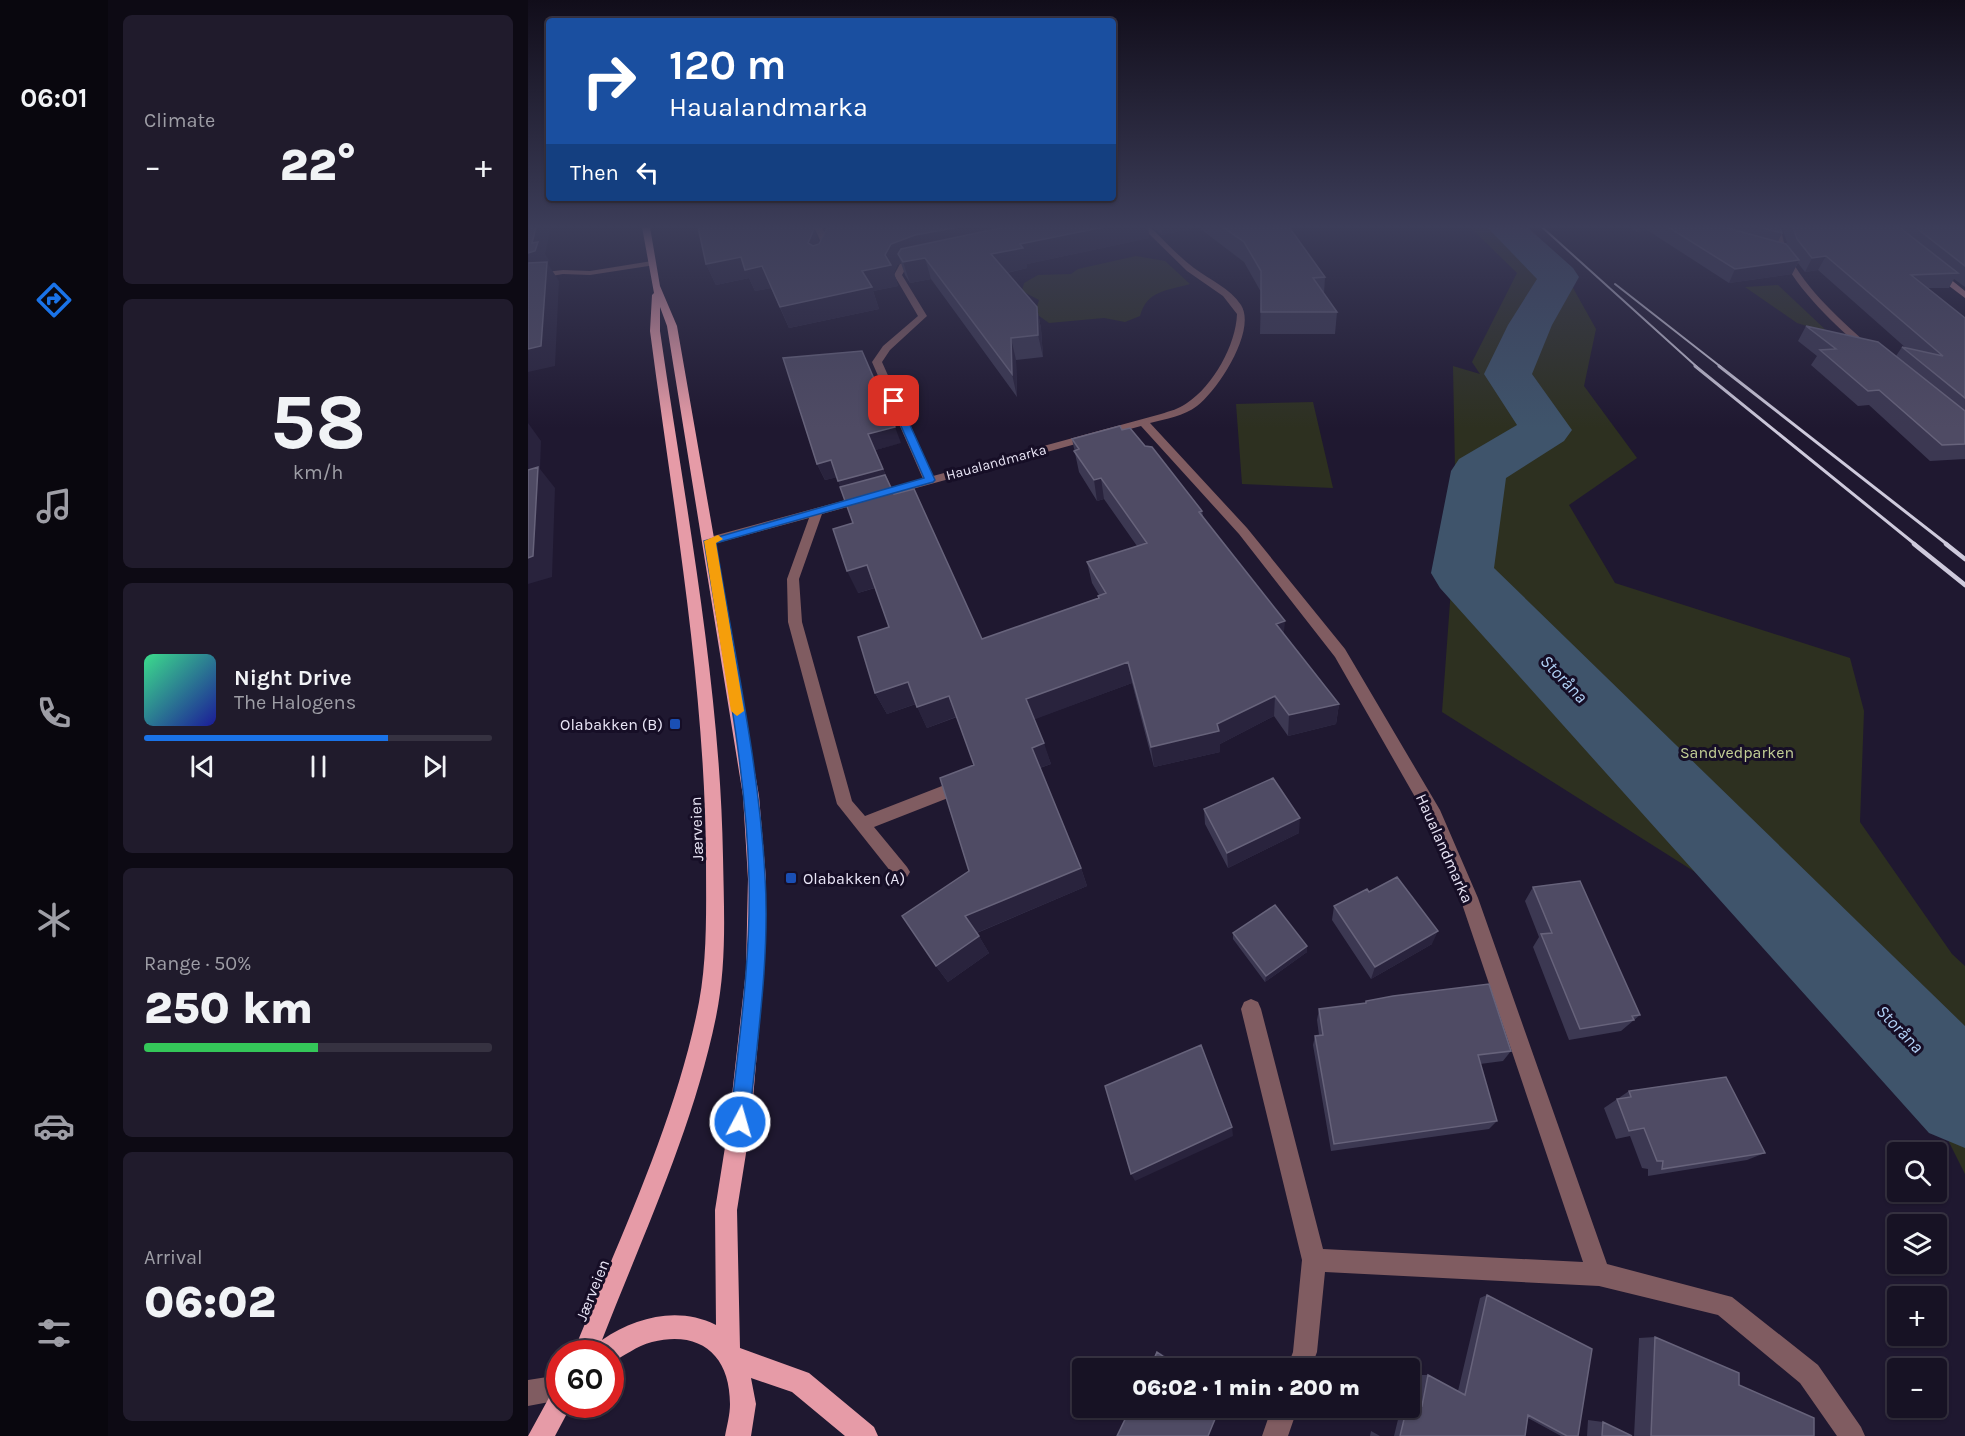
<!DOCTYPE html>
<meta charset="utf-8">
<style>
:root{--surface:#171224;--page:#201b2c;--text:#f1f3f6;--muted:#9e9ea6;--line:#363241;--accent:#1a73e8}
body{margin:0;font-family:Karla,sans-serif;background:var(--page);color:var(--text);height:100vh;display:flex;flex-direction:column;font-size:22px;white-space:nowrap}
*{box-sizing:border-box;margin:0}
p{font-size:20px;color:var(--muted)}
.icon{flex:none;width:33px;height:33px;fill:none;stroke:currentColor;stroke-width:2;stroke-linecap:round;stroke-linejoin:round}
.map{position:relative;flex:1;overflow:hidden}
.drawer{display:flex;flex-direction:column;gap:15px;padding:15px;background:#0d0a14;width:420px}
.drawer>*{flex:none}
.hud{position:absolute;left:18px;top:18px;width:570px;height:183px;border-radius:6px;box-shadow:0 2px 4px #0004,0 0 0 2px var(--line);background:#1a4fa0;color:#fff;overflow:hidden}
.buttons{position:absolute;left:1359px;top:1142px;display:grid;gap:12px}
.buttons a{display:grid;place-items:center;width:60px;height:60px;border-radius:6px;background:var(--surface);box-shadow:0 2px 4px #0004,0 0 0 2px var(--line);font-size:30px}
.speed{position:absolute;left:18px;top:1340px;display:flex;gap:12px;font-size:30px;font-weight:700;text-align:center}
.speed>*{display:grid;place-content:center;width:78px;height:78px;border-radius:50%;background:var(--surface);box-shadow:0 2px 4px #0004,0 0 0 2px var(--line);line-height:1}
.speed .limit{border:9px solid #d22;background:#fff;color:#111}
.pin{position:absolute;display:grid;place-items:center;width:51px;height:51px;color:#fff;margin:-26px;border-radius:12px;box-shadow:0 3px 9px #0006}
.me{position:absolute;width:66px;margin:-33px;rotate:6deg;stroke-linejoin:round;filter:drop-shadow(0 0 4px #0008)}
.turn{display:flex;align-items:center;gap:21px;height:126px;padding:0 24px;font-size:27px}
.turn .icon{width:78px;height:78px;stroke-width:2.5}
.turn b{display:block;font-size:42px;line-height:51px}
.then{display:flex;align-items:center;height:57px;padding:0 24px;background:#0003;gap:12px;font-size:22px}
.big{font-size:45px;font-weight:800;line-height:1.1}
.drawer .card{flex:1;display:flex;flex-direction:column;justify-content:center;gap:9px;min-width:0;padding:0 21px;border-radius:9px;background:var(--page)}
.drawer .dial{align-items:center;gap:0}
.dial b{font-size:78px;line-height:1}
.song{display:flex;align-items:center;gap:18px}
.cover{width:72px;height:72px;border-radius:9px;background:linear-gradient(135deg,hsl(150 70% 55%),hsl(240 70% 35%))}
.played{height:6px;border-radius:3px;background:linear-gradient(90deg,var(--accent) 70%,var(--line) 70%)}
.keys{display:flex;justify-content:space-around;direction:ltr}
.heat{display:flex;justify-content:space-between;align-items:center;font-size:33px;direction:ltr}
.charge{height:9px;border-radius:4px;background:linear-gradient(90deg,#34c759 50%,var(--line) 0)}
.trip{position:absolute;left:544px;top:1358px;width:348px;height:60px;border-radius:6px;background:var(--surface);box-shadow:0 2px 4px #0004,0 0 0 2px var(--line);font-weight:800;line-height:60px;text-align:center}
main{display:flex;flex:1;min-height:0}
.menu{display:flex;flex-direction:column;width:108px;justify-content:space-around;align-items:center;background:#09070e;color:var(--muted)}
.menu .icon{width:42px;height:42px}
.menu .current{color:var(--accent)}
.menu b{font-size:27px;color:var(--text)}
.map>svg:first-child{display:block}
.green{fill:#2d3020}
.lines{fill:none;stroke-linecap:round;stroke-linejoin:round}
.river{fill:#3f546b;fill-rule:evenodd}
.minor{fill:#805c61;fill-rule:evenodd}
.secondary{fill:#b97f88;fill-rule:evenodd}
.primary{fill:#e69ba7;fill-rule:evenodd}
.rail-far2{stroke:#cecadc;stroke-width:2}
.rail-far1{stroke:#cecadc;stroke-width:3}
.rail{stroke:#cecadc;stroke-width:4.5}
.wall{fill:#3c3852}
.shaded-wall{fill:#29233d}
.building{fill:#4f4b64;stroke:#67637b;stroke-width:1.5}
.route{fill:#1a73e8;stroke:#114b97;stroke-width:1.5}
.slow{fill:#f59e0b}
.transit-dot{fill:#1a4fb4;stroke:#160e26;stroke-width:2}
.labels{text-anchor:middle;stroke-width:6;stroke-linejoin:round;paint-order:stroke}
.far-street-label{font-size:14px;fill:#e9e5f6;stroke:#160e26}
.poi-label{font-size:16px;fill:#e9e5f6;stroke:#160e26;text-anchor:end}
.park-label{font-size:16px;fill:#c3cf96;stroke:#160e26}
.street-label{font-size:16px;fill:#e9e5f6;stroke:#160e26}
.water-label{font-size:18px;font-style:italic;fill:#b3d3f8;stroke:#160e26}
</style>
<main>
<nav class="menu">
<b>06:01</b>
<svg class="icon current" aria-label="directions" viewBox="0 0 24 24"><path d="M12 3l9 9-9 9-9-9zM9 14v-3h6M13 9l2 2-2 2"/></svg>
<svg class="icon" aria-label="music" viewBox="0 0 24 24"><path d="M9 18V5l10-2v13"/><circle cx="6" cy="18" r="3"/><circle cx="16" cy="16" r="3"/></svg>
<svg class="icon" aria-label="phone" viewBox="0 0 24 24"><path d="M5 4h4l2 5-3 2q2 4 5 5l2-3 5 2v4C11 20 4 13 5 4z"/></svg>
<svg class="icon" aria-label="climate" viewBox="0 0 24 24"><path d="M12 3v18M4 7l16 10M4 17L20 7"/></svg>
<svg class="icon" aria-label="car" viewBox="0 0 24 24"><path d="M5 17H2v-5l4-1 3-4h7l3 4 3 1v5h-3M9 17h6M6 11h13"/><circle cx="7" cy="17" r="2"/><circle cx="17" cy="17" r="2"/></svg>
<svg class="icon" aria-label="filters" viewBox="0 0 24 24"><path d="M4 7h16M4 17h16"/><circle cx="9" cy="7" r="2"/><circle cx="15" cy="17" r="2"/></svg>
</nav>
<section class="drawer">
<div class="card"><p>Climate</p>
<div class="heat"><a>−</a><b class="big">22°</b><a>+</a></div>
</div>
<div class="card dial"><b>58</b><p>km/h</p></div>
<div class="card">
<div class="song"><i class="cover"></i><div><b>Night Drive</b><p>The Halogens</p></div></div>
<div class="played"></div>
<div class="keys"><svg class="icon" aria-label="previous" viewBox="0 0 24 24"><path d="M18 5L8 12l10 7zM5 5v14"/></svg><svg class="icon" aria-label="pause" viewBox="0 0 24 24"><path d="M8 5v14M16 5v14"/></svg><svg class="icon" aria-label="next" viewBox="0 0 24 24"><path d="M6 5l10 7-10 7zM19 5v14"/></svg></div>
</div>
<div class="card"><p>Range · 50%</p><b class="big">250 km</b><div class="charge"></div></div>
<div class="card"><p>Arrival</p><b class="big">06:02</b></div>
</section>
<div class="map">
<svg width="1437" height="1436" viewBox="0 0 1437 1436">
<rect width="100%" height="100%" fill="#1f1830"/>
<path class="green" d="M942,227H994L1035,270L1068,329L1056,386L1109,458L1041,505L1087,583L1322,658L1336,711L1332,822L1424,954L1437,966V1174L1341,982L914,712L928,520L925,366L952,374L944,362L989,273Z
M608,256L637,261L662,284C639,291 619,290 612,316L597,322L576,318L521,323L507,313L511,300L494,291L496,283L510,275L543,274L550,269Z
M1250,285L1301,333L1269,323L1217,287Z
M785,402L805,488L714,484L708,404Z"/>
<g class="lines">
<path class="river" d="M959,227H999L1045,268L1051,277L1024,325L1004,374L1044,430L1036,441L978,478L966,568L1437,1026V1148L1401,1133L912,588L903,573L923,471L931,459L989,425L956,374L980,325L1009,279Z"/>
<path class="minor" d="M286,227H294L304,249L300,256L293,254L296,249Z
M614,227H622C637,241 650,256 666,268C682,280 702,288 713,305C729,330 690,390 669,406C656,416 638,419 622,423L719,528L817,649L912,810L950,898L1079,1264L1204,1297L1290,1365L1333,1427L1337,1436H1309L1272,1383L1190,1315L1071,1286L797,1272L789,1352L783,1368H759L765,1352L774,1260L713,1009L716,1002L723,999L730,1002L733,1009L795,1249L1055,1262L932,898L899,818L807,657L711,534L613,426L294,514L271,579L274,622L324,801L337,816L414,786L420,788L422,793L420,798L346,827L379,867L382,872L379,877L373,880L367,877L309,804L260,622L259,579L281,518L182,545L176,541L178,538L395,479L344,362L355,346L390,316L366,275L372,264L393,258L397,260L378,268L374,275L399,316L362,350L354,362L405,476L633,414C642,411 651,409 659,403C685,386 708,345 709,314L695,296L659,271Z
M1244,227H1252C1255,236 1256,246 1260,254C1279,291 1314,321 1344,348V352H1338C1306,324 1271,292 1252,254C1248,246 1247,236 1244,227Z
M124,261L128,263L127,265L62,275L35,274L0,280V274L35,270L62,271Z
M32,1375V1400L0,1406V1380Z
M744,1407H770L760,1436H734Z"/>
<path class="secondary" d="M1404,269H1410L1437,291V298L1404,273Z"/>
<path class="primary" d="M114,227H122L132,286L149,326L231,796L238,879L236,970L223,1122L209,1210L212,1348L281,1373L346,1427L350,1436H317L264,1392L223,1378L228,1404L223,1436H197C199,1425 202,1415 202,1404C202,1355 172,1330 124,1342C108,1346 97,1356 82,1363V1353H45C89,1244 143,1132 168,1017C180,965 178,913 178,860C177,683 145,506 122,331L124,295L126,293ZM132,307L139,326L215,796L220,879L218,970L201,1122L187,1210L188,1325C150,1306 108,1317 74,1340C115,1235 165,1129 188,1017C199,963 196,912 195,857C192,682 157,504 132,331Z
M32,1391V1404H44L27,1436H0L23,1394Z"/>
<path class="rail-far2" d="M1015,228L1169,367
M1087,284L1193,367"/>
<path class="rail-far1" d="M1167,366L1388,545
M1191,366L1420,545"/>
<path class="rail" d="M1386,544L1437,585
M1418,544L1437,559"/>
</g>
<path class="wall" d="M296,227H620L621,238L499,264V268L479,273L509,307L513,329L515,357L488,360L489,397L403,279L382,283L377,275L373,263L369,265L366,273L370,286L345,291L351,309L261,328L243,288L227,291L221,278L188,285L178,264L292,244L298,230Z
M625,227H761L797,277L796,294L809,312L807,334H732L733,292L716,262L670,227L634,235Z
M1101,227H1252L1254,233L1250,242L1260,246L1254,227H1437V287L1426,279L1421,288H1400L1437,318V459L1402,461L1341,405L1330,406L1283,365L1289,356L1270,341L1278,326L1368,356L1374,347L1378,348L1290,270L1277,272L1270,263L1264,274L1201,283L1119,230L1109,232Z
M594,430L617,446L674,511L675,516L756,634L811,704L808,724L760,736L746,716L692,744V752L626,767L604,683L506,719L523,764L512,768L553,868L559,886L449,933L461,953L420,982L408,966L441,871L446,765L429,717L399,728L388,704L359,714L347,693L361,627L347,588L330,593L325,523L309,477L297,480L289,464L373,443L347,450L366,494L454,639L570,598V596L571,595L564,583L559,562L609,546L576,499L569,501L551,472L544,439Z
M676,809L771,833L700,868L677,824Z
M1005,887L1112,1015L1093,1031L1041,1040L1005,947L1011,937L997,901Z
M841,892L904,944L843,979L804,920L806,906Z
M705,933L779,952L737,982L705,939Z
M838,1001L983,1051L975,1061L952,1064L969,1121L961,1129L803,1151L785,1045L787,1036L791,1035L789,1020L791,1009L837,1003Z
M1101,1091L1237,1153L1219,1160L1120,1176V1169L1114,1168L1102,1136L1088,1139L1076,1108Z
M959,1295L1050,1436H1033L1000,1418L997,1436H866L873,1407H882L888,1403L894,1375H900L930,1391L952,1298Z
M1127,1337L1211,1385L1286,1436H1106L1111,1338Z
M1060,1420L1075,1422L1104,1436H1059Z
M843,1431L852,1436H842Z"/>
<path class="shaded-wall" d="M8,227H23L17,254L21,260L20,264L31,281L27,366L0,372V253L4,243Z
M431,227H535L397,258L403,279L382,283L375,262L370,254L373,263L369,265L366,273L370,286L345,291L351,309L261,328L252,307L334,271L357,255L363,244L387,235Z
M576,227H620L621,238L499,264V268L468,275L463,254L492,244Z
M633,227H670L634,235Z
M1111,227H1120L1119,230L1109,232Z
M286,229L294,249L288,264L280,243Z
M1298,256L1290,270L1277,272L1284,258Z
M213,257L234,266L244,288L227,291L221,278L188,285L178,264Z
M1271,260L1264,274L1201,283L1207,269Z
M509,307L513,329L515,357L510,335Z
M483,338L488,360L489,397L484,374Z
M0,423L13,441L12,469L27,488L24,577L0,584Z
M367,427L373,443L347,450L340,434Z
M303,460L310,477L297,480L289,464Z
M355,469L362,486L318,498L310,481Z
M573,478L576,499L569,501L566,480Z
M339,565L349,587L330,593L319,571Z
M757,621L755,642L748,624Z
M600,662L604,683L505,720L498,699Z
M380,682L390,703L359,714L347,693Z
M421,696L430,716L399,728L389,707Z
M747,696L746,716L692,744V752L626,767L623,747L689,724Z
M811,704L808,724L760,736L761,715Z
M516,743L523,764L511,768L504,748Z
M772,818L771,833L700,868L699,853Z
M553,868L559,886L448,933L437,916Z
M910,931L904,944L843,979L847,967Z
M451,936L461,953L420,982L408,966Z
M779,946V952L737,982L738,976Z
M704,1127L705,1136L607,1181L603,1174Z
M629,1352L633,1353L655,1368H652Z"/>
<path class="building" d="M0,227H8L4,243L10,242L7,251L0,253Z
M170,227H285L286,229L280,243L285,246L291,244L299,228L298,227H431L387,235L363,244L357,255L363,265L334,271L344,287L252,307L234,266L217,270L213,257L178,264Z
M477,227H576L492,244L495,248L463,254L509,307L510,335L483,338L484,374L397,258L375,262L370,254L373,249Z
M695,227H761L797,277L785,278L809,312H733V271L716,242Z
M1140,227H1196L1258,244L1271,260L1207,269Z
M1230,227H1252L1254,233Z
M1265,227H1371L1430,273L1383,275L1437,318V398L1374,347L1415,356L1298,256L1284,258L1269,239Z
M1387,227H1437V266Z
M19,262L13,346L0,349V263Z
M1278,326L1350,342L1437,411V444L1414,445L1351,390L1340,391L1292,350L1308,349Z
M334,351L367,427L340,434L355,469L310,481L303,460L289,464L255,358Z
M592,426L594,430L602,428L617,446L624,447L674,511L671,512L757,621L748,624L811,704L761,715L747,696L689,724L691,731L623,747L600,662L498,699L516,743L504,748L553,868L437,916L451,936L408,966L374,916L441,871L412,778L446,765L421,696L389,707L380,682L347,693L330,637L361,627L339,565L319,571L305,529L325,523L312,487L357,475L366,494L386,489L454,639L571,598L570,596L578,593L559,562L619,543L573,478L566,480L546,451L551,449L544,439Z
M10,467L5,556L0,558V470Z
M745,778L772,818L699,853L676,809Z
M869,877L910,931L847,967L806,906L839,889L841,892Z
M1052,881L1112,1015L1104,1016L1106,1020L1052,1029L1013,934L1024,933L1005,887Z
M747,905L779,946L738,976L705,933Z
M961,984L983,1051L950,1055L969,1121L806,1144L787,1036L795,1035L791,1009L838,1003V1001L865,996Z
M673,1045L704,1127L603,1174L577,1086Z
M1198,1077L1237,1153L1134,1169L1135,1161H1129L1116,1128L1101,1131L1089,1099L1103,1097L1101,1091Z
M959,1295L1064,1349L1050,1436H1039L1000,1415L997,1436H872L879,1407H882V1400L894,1406L900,1375L937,1395Z
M1127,1337L1211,1373V1385L1286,1418V1436H1123Z
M629,1352L652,1368H622Z
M603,1407H692L680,1436H589Z
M1075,1422L1104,1436H1074Z"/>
<linearGradient id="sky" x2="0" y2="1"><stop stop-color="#110d1a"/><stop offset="0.53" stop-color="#3c3d59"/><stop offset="1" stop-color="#3c3d59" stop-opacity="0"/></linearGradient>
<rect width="1437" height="428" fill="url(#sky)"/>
<path class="route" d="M366,398L371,401L407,480L405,482L188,543C206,653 231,764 237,876C242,958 229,1041 221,1122L219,1129L212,1132L205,1129L202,1122C211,1041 223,959 221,878C218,765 194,652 176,541L396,478L362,401Z"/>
<path class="slow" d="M190,535L195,539L188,543L216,711L209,716L203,711L176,541Z"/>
<g class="transit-dot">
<rect x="141" y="718" width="12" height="12" rx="3"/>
<rect x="257" y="872" width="12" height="12" rx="3"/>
</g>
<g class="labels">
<g class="far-street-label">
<text transform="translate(468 462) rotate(-15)" y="5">Haualandmarka</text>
</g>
<g class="poi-label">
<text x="135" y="730">Olabakken (B)</text>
<text x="275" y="884" text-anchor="start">Olabakken (A)</text>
</g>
<g class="park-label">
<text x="1209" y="758">Sandvedparken</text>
</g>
<g class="street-label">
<text transform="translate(168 829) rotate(-92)" y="6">Jærveien</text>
<text transform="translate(917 848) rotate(66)" y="6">Haualandmarka</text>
<text transform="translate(64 1290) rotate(-68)" y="6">Jærveien</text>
</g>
<g class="water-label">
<text transform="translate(1036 679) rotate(46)" y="6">Storåna</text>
<text transform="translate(1372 1029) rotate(46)" y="6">Storåna</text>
</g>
</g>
</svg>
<div class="buttons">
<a><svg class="icon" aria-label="search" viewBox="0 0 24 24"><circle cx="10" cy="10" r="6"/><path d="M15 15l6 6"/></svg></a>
<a><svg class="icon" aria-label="layers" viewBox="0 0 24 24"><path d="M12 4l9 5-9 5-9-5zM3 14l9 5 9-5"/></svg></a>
<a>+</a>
<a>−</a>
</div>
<div class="speed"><div class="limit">60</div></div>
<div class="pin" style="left:366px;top:401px;background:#d93025"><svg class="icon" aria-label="arrive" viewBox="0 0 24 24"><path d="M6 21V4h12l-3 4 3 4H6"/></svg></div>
<svg class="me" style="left:212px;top:1122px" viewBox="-20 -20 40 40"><circle r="17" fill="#1a73e8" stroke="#fff" stroke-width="3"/><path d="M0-11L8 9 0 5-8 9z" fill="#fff"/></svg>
<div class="trip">06:02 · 1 min · 200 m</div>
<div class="hud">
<div class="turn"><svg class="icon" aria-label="right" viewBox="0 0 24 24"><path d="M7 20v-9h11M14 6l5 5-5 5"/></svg><div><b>120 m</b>Haualandmarka</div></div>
<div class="then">Then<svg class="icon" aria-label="left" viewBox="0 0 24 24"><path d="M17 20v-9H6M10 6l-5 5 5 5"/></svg></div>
</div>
</div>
</main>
